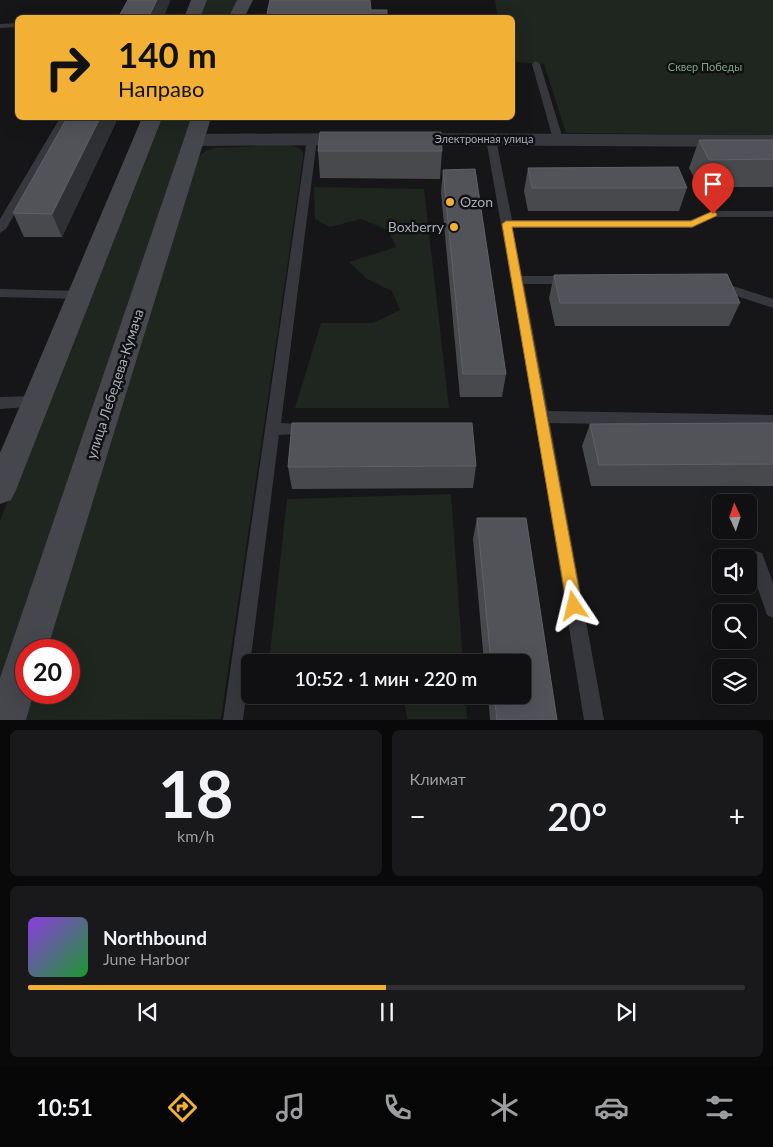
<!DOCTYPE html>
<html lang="ru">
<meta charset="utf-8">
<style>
:root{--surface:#101012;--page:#19191b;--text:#f1f3f6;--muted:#9c9d9f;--line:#303032;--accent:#f2b134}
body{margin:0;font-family:Lato,sans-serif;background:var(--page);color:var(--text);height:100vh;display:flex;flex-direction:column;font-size:19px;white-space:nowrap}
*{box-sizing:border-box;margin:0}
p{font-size:16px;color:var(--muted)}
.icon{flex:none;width:28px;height:28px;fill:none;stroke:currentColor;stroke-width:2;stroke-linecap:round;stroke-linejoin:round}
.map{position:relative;height:720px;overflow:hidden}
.sheet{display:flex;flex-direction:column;gap:10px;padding:10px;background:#09090a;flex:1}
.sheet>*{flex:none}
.guide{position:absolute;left:15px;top:15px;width:500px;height:105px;border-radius:8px;box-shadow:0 5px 20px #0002,0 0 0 1px var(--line);background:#f2b134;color:#111;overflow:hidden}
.needle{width:32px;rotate:357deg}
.fabs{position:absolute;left:712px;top:494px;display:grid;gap:10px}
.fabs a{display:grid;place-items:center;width:45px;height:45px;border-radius:8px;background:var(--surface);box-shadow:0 5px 20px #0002,0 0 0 1px var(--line);font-size:25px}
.speed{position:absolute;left:15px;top:639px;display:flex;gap:10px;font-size:25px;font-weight:700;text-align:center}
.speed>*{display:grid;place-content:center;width:65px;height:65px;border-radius:50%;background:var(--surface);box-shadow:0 5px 20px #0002,0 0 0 1px var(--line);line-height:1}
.speed .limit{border:8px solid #d22;background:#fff;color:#111}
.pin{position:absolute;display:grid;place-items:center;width:42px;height:42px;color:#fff;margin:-51px -21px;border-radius:50% 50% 50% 0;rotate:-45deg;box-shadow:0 0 5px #0007}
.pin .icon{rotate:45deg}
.me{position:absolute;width:55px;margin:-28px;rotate:350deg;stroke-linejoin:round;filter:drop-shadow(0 0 4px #0008)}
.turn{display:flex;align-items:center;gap:18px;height:105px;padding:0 20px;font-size:22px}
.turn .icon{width:65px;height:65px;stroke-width:2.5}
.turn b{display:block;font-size:35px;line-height:42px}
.big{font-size:38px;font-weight:600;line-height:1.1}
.sheet .tile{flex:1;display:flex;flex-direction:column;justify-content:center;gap:8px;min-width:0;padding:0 18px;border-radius:8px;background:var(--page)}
.sheet .dial{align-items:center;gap:0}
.dial b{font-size:65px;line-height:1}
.song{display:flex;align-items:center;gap:15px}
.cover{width:60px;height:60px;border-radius:8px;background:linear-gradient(135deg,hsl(270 70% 55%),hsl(130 70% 35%))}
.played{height:5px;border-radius:2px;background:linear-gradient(90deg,var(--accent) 50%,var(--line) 50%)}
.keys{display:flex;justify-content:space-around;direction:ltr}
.heat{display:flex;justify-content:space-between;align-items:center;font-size:28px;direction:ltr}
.sheet .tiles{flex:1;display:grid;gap:10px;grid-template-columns:1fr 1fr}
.tile:last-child{grid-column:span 2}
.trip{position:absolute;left:241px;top:654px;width:290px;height:50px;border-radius:8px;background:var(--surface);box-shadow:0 5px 20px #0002,0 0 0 1px var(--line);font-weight:600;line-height:50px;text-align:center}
.dock{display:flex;height:80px;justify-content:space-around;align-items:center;background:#060607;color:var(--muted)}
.dock .icon{width:35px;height:35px}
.dock .on{color:var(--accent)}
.dock b{font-size:22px;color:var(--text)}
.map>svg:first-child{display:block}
.green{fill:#1e261f}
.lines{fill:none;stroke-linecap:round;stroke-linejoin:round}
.lane{fill:#37383d;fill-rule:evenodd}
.street{fill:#37383d;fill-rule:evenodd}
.secondary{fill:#45474d;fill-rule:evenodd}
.wall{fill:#47494d}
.shaded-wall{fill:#2f3033}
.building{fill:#525359;stroke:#5f6168}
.route{fill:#f2b134;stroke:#9d7322}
.poi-dot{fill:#f2b134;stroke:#111113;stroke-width:2}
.labels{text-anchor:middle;stroke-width:5;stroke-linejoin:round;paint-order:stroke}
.far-park-label{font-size:11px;fill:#7fa381;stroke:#111113}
.far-street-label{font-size:11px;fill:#a8adb8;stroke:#111113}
.poi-label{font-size:14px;fill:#a8adb8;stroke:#111113;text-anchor:start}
.street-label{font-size:14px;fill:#a8adb8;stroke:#111113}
</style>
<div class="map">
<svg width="773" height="720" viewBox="0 0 773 720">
<rect width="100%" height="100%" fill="#161618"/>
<path class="green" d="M204,0H237L228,17L197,18Z
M495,0H773V135L566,133L544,64L513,62L512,18L489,17L488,16L497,14Z
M158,118H191L0,682V521L83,304Z
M286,145L300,148L303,153V158L221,719L22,720L30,693L69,692V650H43L199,156L207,150L215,148Z
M314,187L424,189L449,408H295L321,323H373L400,310L392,291L367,279L349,262L396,247L388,230L361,219L330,227L315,219Z
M451,494L463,662H269L287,499Z
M403,695H465L467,719H407Z"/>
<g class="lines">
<path class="lane" d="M18,23V27L0,28V24Z
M536,61L540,64L563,139L562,141L558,142L553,139L532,64Z
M60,118H70L6,229L0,233V219Z
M312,136L317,139L281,423L315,425L317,429L315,433L279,435L243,720H223L307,139Z
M491,136L496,139L512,220H690L713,211H773V217H715L692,228H513L522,276H571L577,280L571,284H524L548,411L773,415V427L550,423L604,720H584L535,417L486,139Z
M717,281L773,299V308L713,288L711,285L713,282Z
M0,289L79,291L85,295L79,299L0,297Z
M35,396L40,398L42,402L40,406L0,409V397Z
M756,551L762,553L773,583V618L767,615L749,563L750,553Z"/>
<path class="street" d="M358,133L365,135L368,139L365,143L358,145L194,146L187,144L184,140L187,136L194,134Z
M403,133L773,135V147L403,145L396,143L393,139L396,135Z"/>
<path class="secondary" d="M191,0H207L200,18H184Z
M237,0H253L244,18H228Z
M142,118H162L16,490L11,500L0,504V453Z
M191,118H211L47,650H26V692H34L26,720H0V678Z"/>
</g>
<path class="wall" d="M114,118L116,122L62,237H24L13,213Z
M699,140H773V187H699L689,168Z
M318,151H442L440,179L320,178Z
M528,168L687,188L679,211H528L524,191Z
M443,170L506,374L502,397H460L441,192Z
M554,275L740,303L729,326H555L549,298Z
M773,423V486H591L582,446L590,424Z
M476,466L473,488L292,489L288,467Z
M477,518L557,720H490L488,695H522V662H484L473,539Z"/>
<path class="shaded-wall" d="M157,0H170V2L163,18H148Z
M100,118H114L116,122L62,237L52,214Z"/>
<path class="building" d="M128,0H157L148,18H118Z
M270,0H370L371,10H387V18H266Z
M67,118H100L52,214L13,213Z
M320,132H441L442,151H318Z
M699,140H773V159L709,160Z
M678,167L687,188H532L528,168Z
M475,169L506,374H463L443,170Z
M727,274L740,303H560L554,275Z
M292,423H472L476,466L288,467Z
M773,423V464L599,465L590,424Z
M477,518H526L557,720H497L494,695H522V662H491Z"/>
<path class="route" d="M713,211L717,214L716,216L692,227H512L582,606L580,611L574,613L569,611L567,606L502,224L506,221H691Z"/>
<g class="poi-dot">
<circle cx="450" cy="202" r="5"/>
<circle cx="454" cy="227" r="5"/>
</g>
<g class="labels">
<g class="far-park-label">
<text x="705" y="71">Сквер Победы</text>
</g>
<g class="far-street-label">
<text x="484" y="143">Электронная улица</text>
</g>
<g class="poi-label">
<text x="460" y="207">Ozon</text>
<text x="444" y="232" text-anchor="end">Boxberry</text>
</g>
<g class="street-label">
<text transform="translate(115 384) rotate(-72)" y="5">улица Лебедева-Кумача</text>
</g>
</g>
</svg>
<div class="fabs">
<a><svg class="needle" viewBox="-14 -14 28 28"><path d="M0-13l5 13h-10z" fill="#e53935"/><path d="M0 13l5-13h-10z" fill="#9c9d9f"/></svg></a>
<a><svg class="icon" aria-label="sound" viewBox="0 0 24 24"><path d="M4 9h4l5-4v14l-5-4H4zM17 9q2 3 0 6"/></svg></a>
<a><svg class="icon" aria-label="search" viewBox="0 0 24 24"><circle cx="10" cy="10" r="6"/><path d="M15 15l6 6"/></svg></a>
<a><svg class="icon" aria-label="layers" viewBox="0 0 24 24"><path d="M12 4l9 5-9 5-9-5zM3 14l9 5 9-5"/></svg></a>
</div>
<div class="speed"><div class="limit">20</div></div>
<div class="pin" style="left:713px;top:214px;background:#d93025"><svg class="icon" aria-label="arrive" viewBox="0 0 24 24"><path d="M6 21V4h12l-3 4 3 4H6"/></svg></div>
<svg class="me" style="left:574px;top:606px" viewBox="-20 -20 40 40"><path d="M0-17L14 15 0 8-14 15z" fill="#f2b134" stroke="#fff" stroke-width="4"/></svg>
<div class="trip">10:52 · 1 мин · 220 m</div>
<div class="guide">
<div class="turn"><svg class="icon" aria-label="right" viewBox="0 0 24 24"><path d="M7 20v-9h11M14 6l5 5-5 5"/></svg><div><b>140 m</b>Направо</div></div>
</div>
</div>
<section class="sheet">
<div class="tiles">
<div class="tile dial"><b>18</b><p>km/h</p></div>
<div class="tile"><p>Климат</p>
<div class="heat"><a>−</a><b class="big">20°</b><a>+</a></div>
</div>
<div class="tile">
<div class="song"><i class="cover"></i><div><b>Northbound</b><p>June Harbor</p></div></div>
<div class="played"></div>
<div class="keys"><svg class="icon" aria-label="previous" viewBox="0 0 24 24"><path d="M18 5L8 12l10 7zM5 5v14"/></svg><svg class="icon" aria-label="pause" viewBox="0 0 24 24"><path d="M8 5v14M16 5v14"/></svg><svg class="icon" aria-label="next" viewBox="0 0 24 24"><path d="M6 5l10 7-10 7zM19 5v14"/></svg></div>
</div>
</div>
</section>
<nav class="dock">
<b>10:51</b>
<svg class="icon on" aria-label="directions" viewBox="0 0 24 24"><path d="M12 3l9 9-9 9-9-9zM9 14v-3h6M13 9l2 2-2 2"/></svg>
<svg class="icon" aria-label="music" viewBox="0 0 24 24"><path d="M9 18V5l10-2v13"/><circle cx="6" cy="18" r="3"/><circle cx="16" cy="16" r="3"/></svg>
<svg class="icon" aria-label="phone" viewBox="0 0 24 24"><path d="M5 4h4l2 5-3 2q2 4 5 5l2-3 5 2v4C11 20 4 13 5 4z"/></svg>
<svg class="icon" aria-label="climate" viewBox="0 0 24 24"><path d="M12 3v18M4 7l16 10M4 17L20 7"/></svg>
<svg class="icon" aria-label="car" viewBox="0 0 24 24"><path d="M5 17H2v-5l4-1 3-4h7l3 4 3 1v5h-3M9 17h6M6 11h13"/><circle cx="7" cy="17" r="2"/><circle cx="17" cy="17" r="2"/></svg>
<svg class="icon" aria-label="filters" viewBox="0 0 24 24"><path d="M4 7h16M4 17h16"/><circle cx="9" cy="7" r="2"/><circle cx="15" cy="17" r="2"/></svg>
</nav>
